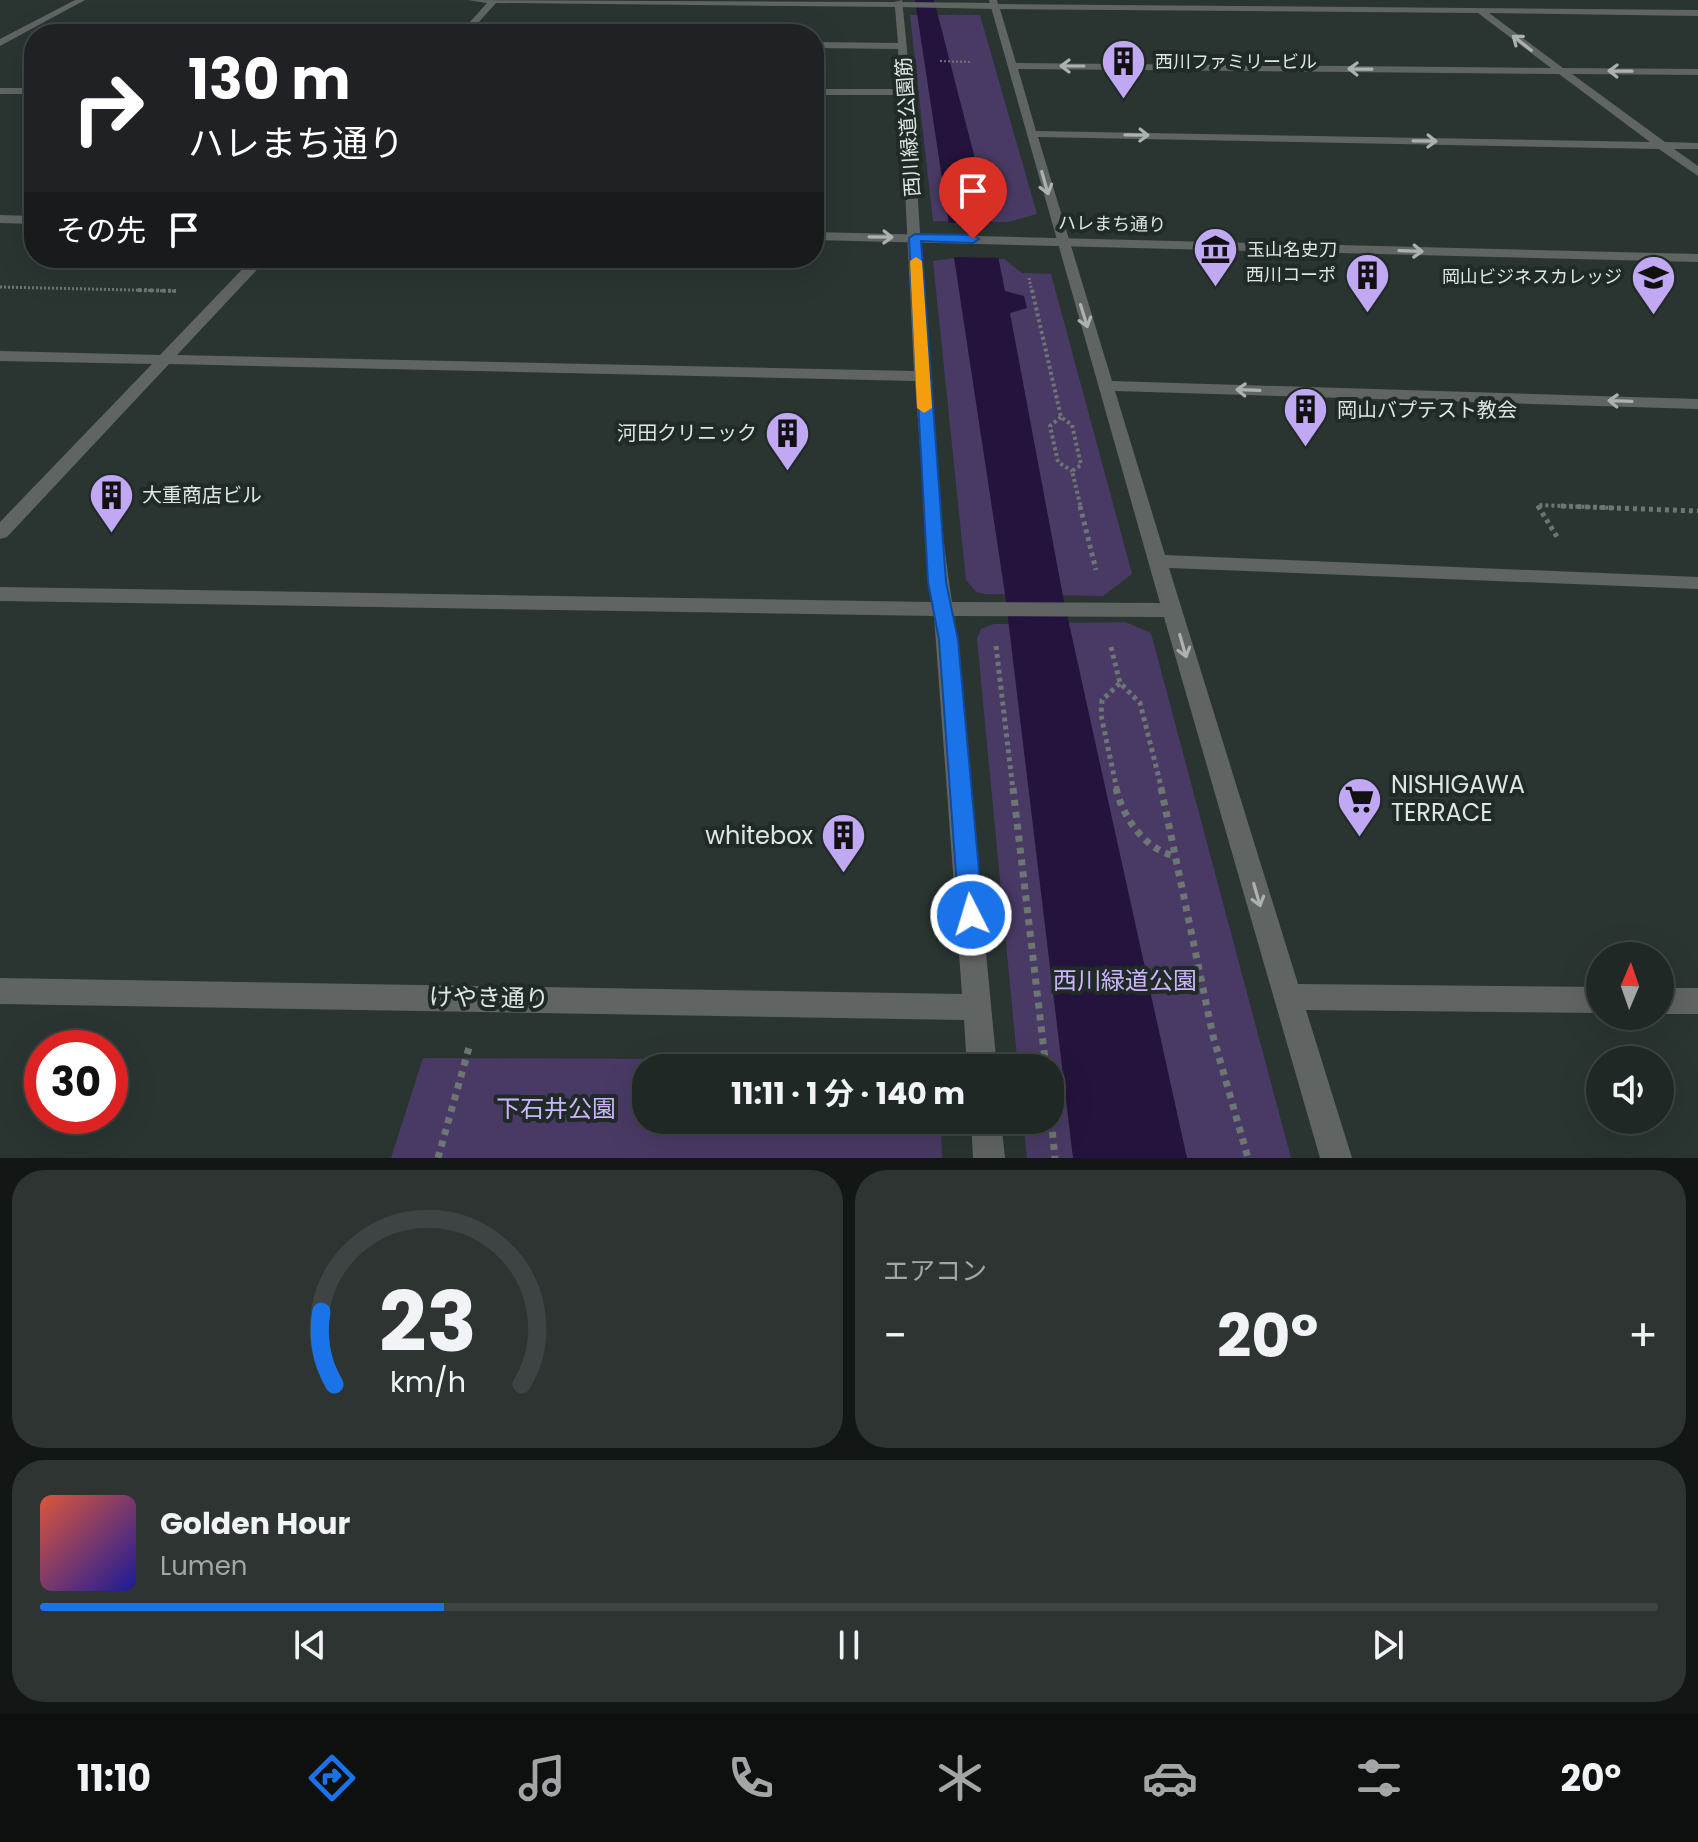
<!DOCTYPE html>
<html lang="ja">
<meta charset="utf-8">
<style>
:root{--surface:#202826;--page:#2d3432;--text:#f1f3f6;--muted:#a2a6a7;--line:#3d4443;--accent:#1a73e8}
body{margin:0;font-family:Poppins,"Noto Sans JP",sans-serif;background:var(--page);color:var(--text);height:100vh;display:flex;flex-direction:column;font-size:30px;white-space:nowrap}
*{box-sizing:border-box;margin:0}
p{font-size:26px;color:var(--muted)}
.icon{flex:none;width:44px;height:44px;fill:none;stroke:currentColor;stroke-width:2;stroke-linecap:round;stroke-linejoin:round}
.map{position:relative;height:1158px;overflow:hidden}
.sheet{display:flex;flex-direction:column;gap:12px;padding:12px;background:#121615;flex:1}
.sheet>*{flex:none}
.top-card{position:absolute;left:24px;top:24px;width:800px;height:244px;border-radius:32px;box-shadow:0 8px 32px #0002,0 0 0 2px var(--line);background:#202124;color:#fff;overflow:hidden}
.needle{width:52px;rotate:2deg}
.controls{position:absolute;left:1586px;top:942px;display:grid;gap:16px}
.controls a{display:grid;place-items:center;width:88px;height:88px;border-radius:50%;background:var(--surface);box-shadow:0 8px 32px #0002,0 0 0 2px var(--line);font-size:40px}
.speed{position:absolute;left:24px;top:1030px;display:flex;gap:16px;font-size:40px;font-weight:700;text-align:center}
.speed>*{display:grid;place-content:center;width:104px;height:104px;border-radius:50%;background:var(--surface);box-shadow:0 8px 32px #0002,0 0 0 2px var(--line);line-height:1}
.speed .limit{border:12px solid #d22;background:#fff;color:#111}
.pin{position:absolute;display:grid;place-items:center;width:68px;height:68px;color:#fff;margin:-82px -34px;border-radius:50% 50% 50% 0;rotate:-45deg;box-shadow:0 0 8px #0007}
.pin .icon{rotate:45deg}
.me{position:absolute;width:88px;margin:-44px;rotate:355deg;stroke-linejoin:round;filter:drop-shadow(0 0 6px #0008)}
.turn{display:flex;align-items:center;gap:28px;height:168px;padding:0 32px;font-size:36px}
.turn .icon{width:104px;height:104px;stroke-width:2.5}
.turn b{display:block;font-size:56px;line-height:68px}
.then{display:flex;align-items:center;height:76px;padding:0 32px;background:#0003;gap:16px;font-size:30px}
.big{font-size:60px;font-weight:700;line-height:1.1}
.sheet .tile{flex:1;display:flex;flex-direction:column;justify-content:center;gap:12px;min-width:0;padding:0 28px;border-radius:32px;background:var(--page)}
.sheet .dial{align-items:center;gap:0}
.dial svg{height:208px;overflow:visible;fill:none;stroke:var(--line);stroke-width:7;stroke-linecap:round;text-anchor:middle}
.dial text{fill:var(--text);stroke:none}
.song{display:flex;align-items:center;gap:24px}
.cover{width:96px;height:96px;border-radius:12px;background:linear-gradient(135deg,hsl(10 70% 55%),hsl(240 70% 35%))}
.played{height:8px;border-radius:4px;background:linear-gradient(90deg,var(--accent) 25%,var(--line) 25%)}
.keys{display:flex;justify-content:space-around;direction:ltr}
.heat{display:flex;justify-content:space-between;align-items:center;font-size:44px;direction:ltr}
.sheet .tiles{flex:1;display:grid;gap:12px;grid-template-columns:1fr 1fr}
.tile:last-child{grid-column:span 2}
.trip{position:absolute;left:632px;top:1054px;width:432px;height:80px;border-radius:32px;background:var(--surface);box-shadow:0 8px 32px #0002,0 0 0 2px var(--line);font-weight:700;line-height:80px;text-align:center}
.tabs{display:flex;height:128px;justify-content:space-around;align-items:center;background:#0d100f;color:var(--muted)}
.tabs .icon{width:56px;height:56px}
.tabs .selected{color:var(--accent)}
.tabs b{font-size:36px;color:var(--text)}
.map>svg:first-child{display:block}
.green{fill:#493a65}
.water{fill:#24133c}
.pier{fill:#2a3532}
.lines{fill:none;stroke-linecap:round;stroke-linejoin:round}
.path-far4{stroke:#6c7673;stroke-width:2;stroke-dasharray:2 2;stroke-linecap:butt}
.path-far3{stroke:#6c7673;stroke-width:3;stroke-dasharray:2 2;stroke-linecap:butt}
.path-far2{stroke:#6c7673;stroke-width:4;stroke-dasharray:3 3;stroke-linecap:butt}
.path-far1{stroke:#6c7673;stroke-width:5;stroke-dasharray:4 4;stroke-linecap:butt}
.path{stroke:#6c7673;stroke-width:7;stroke-dasharray:6 6;stroke-linecap:butt}
.minor{fill:#606564;fill-rule:evenodd}
.tertiary{fill:#606564;fill-rule:evenodd}
.oneway{stroke:#acb2b0}
.route{fill:#1a73e8;stroke:#114b97;stroke-width:2}
.slow{fill:#f59e0b}
.labels{text-anchor:middle;stroke-width:8;stroke-linejoin:round;paint-order:stroke}
.far-poi-label{font-size:18px;fill:#dee5e3;stroke:#202b28;text-anchor:start}
.far-street-label{font-size:18px;fill:#dee5e3;stroke:#202b28}
.street-label{font-size:20px;fill:#dee5e3;stroke:#202b28}
.poi-label{font-size:20px;fill:#dee5e3;stroke:#202b28;text-anchor:start}
.near-poi-label{font-size:24px;fill:#dee5e3;stroke:#202b28;text-anchor:start}
.near-park-label{font-size:24px;fill:#cdb4fe;stroke:#202b28}
.near-street-label{font-size:24px;fill:#dee5e3;stroke:#202b28}
</style>
<div class="map">
<svg width="1698" height="1158" viewBox="0 0 1698 1158">
<rect width="100%" height="100%" fill="#2a3532"/>
<path class="green" d="M910,15H980L1037,214L1008,222L933,221Z
M954,258L1004,259L1022,273L1051,274L1132,574L1103,596L985,594L976,592L966,580L933,261Z
M1125,622L1151,633L1291,1158H1027L1023,1120H1050V1068H1018L977,639L981,629L994,624Z
M423,1058L882,1060L896,1068H646V1120H941L942,1158H391Z"/>
<path class="water" d="M915,0H934L991,221L1005,291L1024,296L1027,308L1010,313L1063,596L1187,1158H1073L1005,594Z"/>
<path class="pier" d="M947,223H994L1001,258L951,257Z"/>
<g class="lines">
<path class="path-far4" d="M940,61L971,62"/>
<path class="path-far3" d="M1029,278L1032,292
M0,287L176,291"/>
<path class="path-far2" d="M138,290L176,291
M1032,290L1061,417L1072,425L1081,465L1072,471L1081,508
M1061,417L1050,426L1058,462L1072,471
M1539,508L1537,505L1614,508"/>
<path class="path-far1" d="M1080,506L1096,570
M1538,506L1559,540
M1561,506L1698,511
M996,646L1013,790
M1111,647L1120,683L1140,703L1162,790
M1117,790L1101,715L1102,700L1120,683"/>
<path class="path" d="M1013,788L1046,1068
M1116,788C1122,816 1145,850 1175,856
M1161,788L1213,1036L1248,1158
M1050,1108L1055,1158
M438,1158L470,1044"/>
<path class="minor" d="M75,0H85L0,46V39Z
M468,0L894,2L902,0C924,199 922,403 952,602L1160,603L989,0H997L998,4L1698,10V16L1489,13L1563,68L1698,69V75L1572,74L1665,142L1698,143V149H1674L1698,166V176L1659,149L1038,137L1112,381L1698,399V409L1115,391L1165,555L1698,577V589L1169,568L1298,984L1600,987V1013L1306,1010L1352,1158H1320L1164,617L954,616L997,1068H967L964,1020L0,1004V978L962,994L934,616L0,601V587L932,602L915,381L169,364L7,537L0,539V522L152,364L0,361V351L160,355L253,258H268L177,355L914,371L898,49L814,48V42L898,43L895,7L496,3L468,34H459L487,3ZM1000,9L1478,13L1551,68L1016,63ZM1018,69L1559,74L1650,142L1036,131Z
M1660,988H1698V1014H1660Z
M971,1120H1001L1005,1158H973Z"/>
<path class="tertiary" d="M898,2L995,3L999,6L995,9L895,7Z
M0,88H34V94H0Z
M814,89H908L913,92L908,95H814Z
M0,215L34,216V224L0,223Z
M814,232L1698,254V262L814,240Z"/>
</g>
<defs><path id="oneway-shaft" d="M-6 0H5M1.5-3L5.5 0L1.5 3" fill="none" stroke-width="1.6" stroke-linecap="round" stroke-linejoin="round" transform="scale(2)"/></defs>
<g class="oneway">
<use href="#oneway-shaft" transform="translate(1522 43) rotate(-142)"/>
<use href="#oneway-shaft" transform="translate(1072 66) rotate(-180)"/>
<use href="#oneway-shaft" transform="translate(1360 69) rotate(-179)"/>
<use href="#oneway-shaft" transform="translate(1620 71) rotate(-179)"/>
<use href="#oneway-shaft" transform="translate(1137 135) rotate(1)"/>
<use href="#oneway-shaft" transform="translate(1425 141) rotate(1)"/>
<use href="#oneway-shaft" transform="translate(1045 183) rotate(74)"/>
<use href="#oneway-shaft" transform="translate(881 237) rotate(1)"/>
<use href="#oneway-shaft" transform="translate(1411 251) rotate(2)"/>
<use href="#oneway-shaft" transform="translate(1084 316) rotate(73)"/>
<use href="#oneway-shaft" transform="translate(1248 390) rotate(-178)"/>
<use href="#oneway-shaft" transform="translate(1620 401) rotate(-178)"/>
<use href="#oneway-shaft" transform="translate(1183 646) rotate(74)"/>
<use href="#oneway-shaft" transform="translate(1257 895) rotate(74)"/>
</g>
<path class="route" d="M915,234L973,235L979,239L973,243L921,241L946,582L958,640L983,915L979,923L971,926L962,923L959,915L939,640L928,582L909,238Z"/>
<path class="slow" d="M916,257L922,261L932,408L924,413L917,408L910,261Z"/>
<defs>
<symbol id="building-pin" viewBox="-11 -11 22 30"><path d="M0 17L-7.5 6A9.5 9.5 0 1 1 7.5 6Z" fill="#c1a8f3" stroke="#202b28"/><path d="M-4-6H4V6H1V3H-1V6H-4ZM-2.5-4.3h1.7v1.8h-1.7ZM.8-4.3h1.7v1.8H.8ZM-2.5-1h1.7V.8h-1.7ZM.8-1h1.7V.8H.8Z" fill="#111"/></symbol>
<symbol id="museum-pin" viewBox="-11 -11 22 30"><path d="M0 17L-7.5 6A9.5 9.5 0 1 1 7.5 6Z" fill="#c1a8f3" stroke="#202b28"/><path d="M0-6L6-3V-2H-6V-3ZM-5-1h2V3h-2ZM-1-1h2V3h-2ZM3-1h2V3H3ZM-6 4H6V6H-6Z" fill="#111"/></symbol>
<symbol id="university-pin" viewBox="-11 -11 22 30"><path d="M0 17L-7.5 6A9.5 9.5 0 1 1 7.5 6Z" fill="#c1a8f3" stroke="#202b28"/><path d="M0-5L7-2L0 1L-7-2ZM-4 1L0 2.5L4 1V4Q0 6-4 4Z" fill="#111"/></symbol>
<symbol id="supermarket-pin" viewBox="-11 -11 22 30"><path d="M0 17L-7.5 6A9.5 9.5 0 1 1 7.5 6Z" fill="#c1a8f3" stroke="#202b28"/><path d="M-6-5.5h2.5l.6 2H6L4.5 2H-2.5L-4.4-4H-6ZM-1.5 3.2a1.3 1.3 0 1 0 .1 0ZM3 3.2a1.3 1.3 0 1 0 .1 0Z" fill="#111"/></symbol>
</defs>
<g fill-rule="evenodd">
<use href="#building-pin" x="1098" y="36" width="51" height="69"/>
<use href="#museum-pin" x="1190" y="224" width="51" height="69"/>
<use href="#building-pin" x="1342" y="250" width="51" height="69"/>
<use href="#university-pin" x="1628" y="252" width="51" height="69"/>
<use href="#building-pin" x="1280" y="384" width="51" height="69"/>
<use href="#building-pin" x="762" y="408" width="51" height="69"/>
<use href="#building-pin" x="86" y="470" width="51" height="69"/>
<use href="#supermarket-pin" x="1334" y="774" width="51" height="69"/>
<use href="#building-pin" x="818" y="810" width="51" height="69"/>
</g>
<g class="labels">
<g class="far-poi-label">
<text x="1155" y="68">西川ファミリービル</text>
<text x="1247" y="256">玉山名史刀</text>
<text x="1336" y="281" text-anchor="end">西川コーポ</text>
<text x="1622" y="283" text-anchor="end">岡山ビジネスカレッジ</text>
</g>
<g class="far-street-label">
<text transform="translate(1112 224) rotate(1)" y="6">ハレまち通り</text>
</g>
<g class="street-label">
<text transform="translate(908 127) rotate(-94)" y="7">西川緑道公園筋</text>
</g>
<g class="poi-label">
<text x="1337" y="417">岡山バプテスト教会</text>
<text x="757" y="440" text-anchor="end">河田クリニック</text>
<text x="142" y="502">大重商店ビル</text>
</g>
<g class="near-poi-label">
<text x="1391" y="793">NISHIGAWA<tspan x="1391" dy="28">TERRACE</tspan></text>
<text x="813" y="844" text-anchor="end">whitebox</text>
</g>
<g class="near-park-label">
<text x="1125" y="989">西川緑道公園</text>
<text x="556" y="1117">下石井公園</text>
</g>
<g class="near-street-label">
<text transform="translate(489 998) rotate(1)" y="8">けやき通り</text>
</g>
</g>
</svg>
<div class="controls">
<a><svg class="needle" viewBox="-14 -14 28 28"><path d="M0-13l5 13h-10z" fill="#e53935"/><path d="M0 13l5-13h-10z" fill="#a2a6a7"/></svg></a>
<a><svg class="icon" aria-label="sound" viewBox="0 0 24 24"><path d="M4 9h4l5-4v14l-5-4H4zM17 9q2 3 0 6"/></svg></a>
</div>
<div class="speed"><div class="limit">30</div></div>
<div class="pin" style="left:973px;top:239px;background:#d93025"><svg class="icon" aria-label="arrive" viewBox="0 0 24 24"><path d="M6 21V4h12l-3 4 3 4H6"/></svg></div>
<svg class="me" style="left:971px;top:915px" viewBox="-20 -20 40 40"><circle r="17" fill="#1a73e8" stroke="#fff" stroke-width="3"/><path d="M0-11L8 9 0 5-8 9z" fill="#fff"/></svg>
<div class="trip">11:11 · 1 分 · 140 m</div>
<div class="top-card">
<div class="turn"><svg class="icon" aria-label="right" viewBox="0 0 24 24"><path d="M7 20v-9h11M14 6l5 5-5 5"/></svg><div><b>130 m</b>ハレまち通り</div></div>
<div class="then">その先<svg class="icon" aria-label="arrive" viewBox="0 0 24 24"><path d="M6 21V4h12l-3 4 3 4H6"/></svg></div>
</div>
</div>
<section class="sheet">
<div class="tiles">
<div class="tile dial"><svg viewBox="0 0 100 80">
<path d="M14 69A42 42 0 1 1 86 69"/>
<path d="M14 69A42 42 0 0 1 9 41" stroke="#1a73e8"/>
<text x="50" y="56" font-size="32" font-weight="700">23</text>
<text x="50" y="72" font-size="11">km/h</text>
</svg></div>
<div class="tile"><p>エアコン</p>
<div class="heat"><a>−</a><b class="big">20°</b><a>+</a></div>
</div>
<div class="tile">
<div class="song"><i class="cover"></i><div><b>Golden Hour</b><p>Lumen</p></div></div>
<div class="played"></div>
<div class="keys"><svg class="icon" aria-label="previous" viewBox="0 0 24 24"><path d="M18 5L8 12l10 7zM5 5v14"/></svg><svg class="icon" aria-label="pause" viewBox="0 0 24 24"><path d="M8 5v14M16 5v14"/></svg><svg class="icon" aria-label="next" viewBox="0 0 24 24"><path d="M6 5l10 7-10 7zM19 5v14"/></svg></div>
</div>
</div>
</section>
<nav class="tabs">
<b>11:10</b>
<svg class="icon selected" aria-label="directions" viewBox="0 0 24 24"><path d="M12 3l9 9-9 9-9-9zM9 14v-3h6M13 9l2 2-2 2"/></svg>
<svg class="icon" aria-label="music" viewBox="0 0 24 24"><path d="M9 18V5l10-2v13"/><circle cx="6" cy="18" r="3"/><circle cx="16" cy="16" r="3"/></svg>
<svg class="icon" aria-label="phone" viewBox="0 0 24 24"><path d="M5 4h4l2 5-3 2q2 4 5 5l2-3 5 2v4C11 20 4 13 5 4z"/></svg>
<svg class="icon" aria-label="climate" viewBox="0 0 24 24"><path d="M12 3v18M4 7l16 10M4 17L20 7"/></svg>
<svg class="icon" aria-label="car" viewBox="0 0 24 24"><path d="M5 17H2v-5l4-1 3-4h7l3 4 3 1v5h-3M9 17h6M6 11h13"/><circle cx="7" cy="17" r="2"/><circle cx="17" cy="17" r="2"/></svg>
<svg class="icon" aria-label="filters" viewBox="0 0 24 24"><path d="M4 7h16M4 17h16"/><circle cx="9" cy="7" r="2"/><circle cx="15" cy="17" r="2"/></svg>
<b>20°</b>
</nav>
